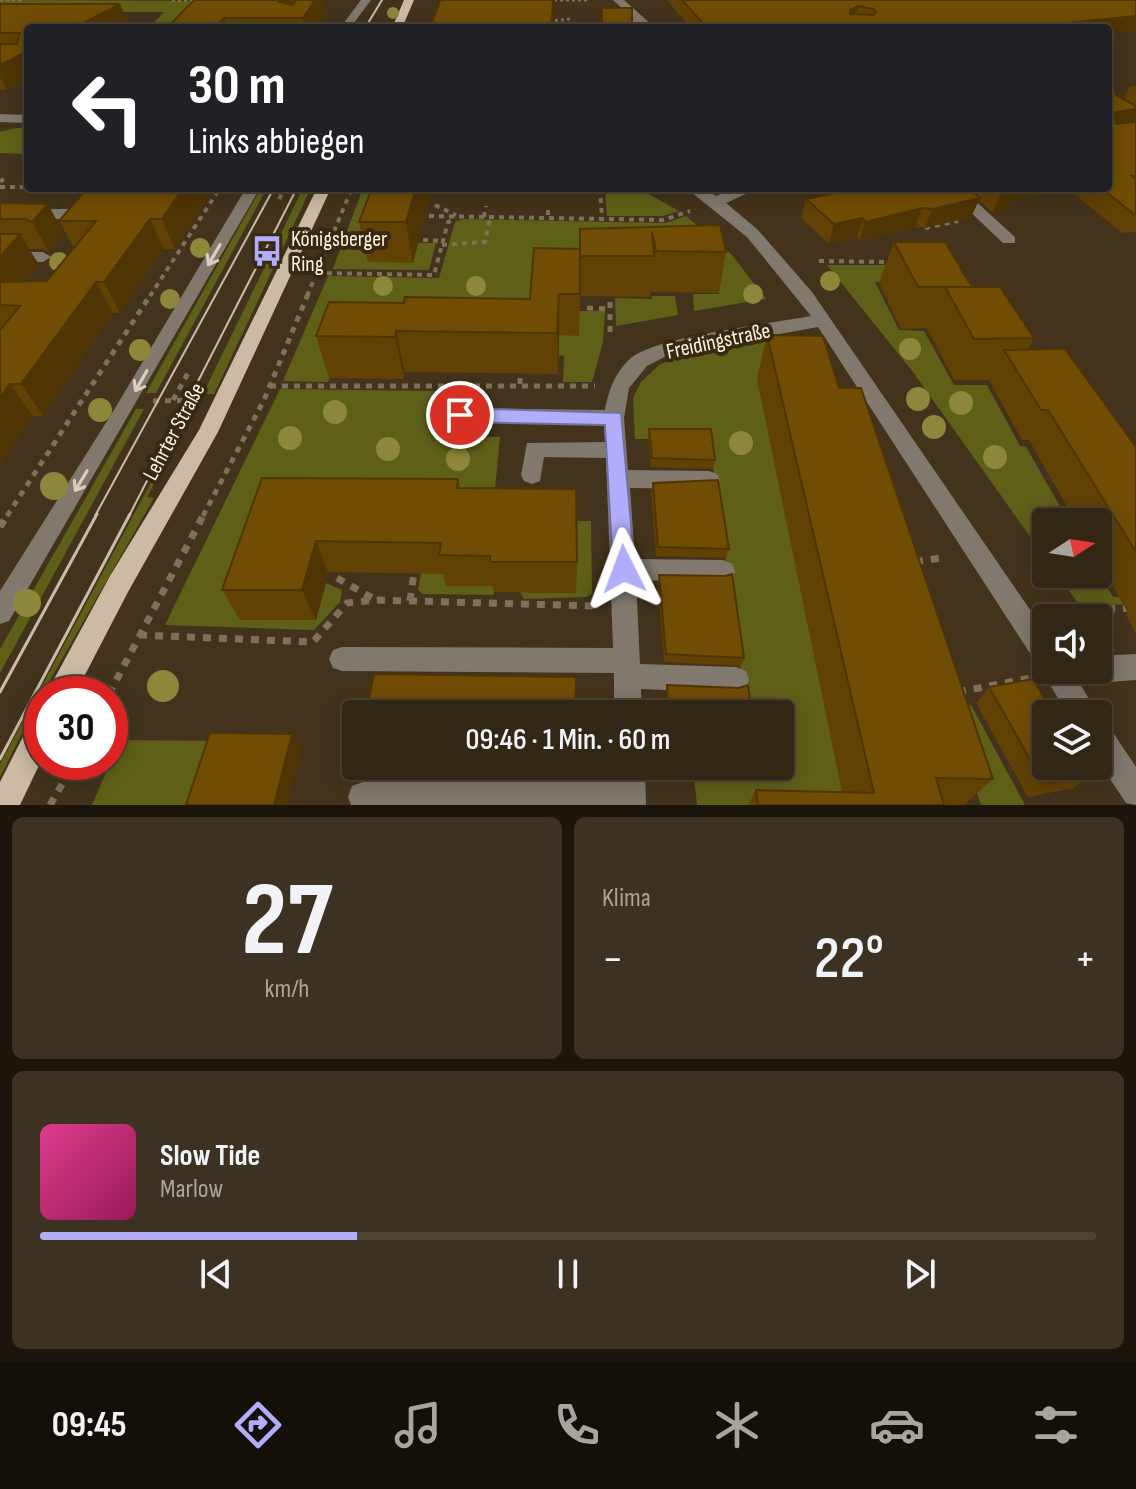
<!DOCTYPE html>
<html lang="de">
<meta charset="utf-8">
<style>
:root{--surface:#322615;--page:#3d3222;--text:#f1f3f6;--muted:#a8a5a0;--line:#4d4334;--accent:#b1adfa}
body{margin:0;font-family:"Sofia Sans Condensed",sans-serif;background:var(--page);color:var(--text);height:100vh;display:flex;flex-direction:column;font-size:30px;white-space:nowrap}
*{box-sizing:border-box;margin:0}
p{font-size:26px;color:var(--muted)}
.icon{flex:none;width:44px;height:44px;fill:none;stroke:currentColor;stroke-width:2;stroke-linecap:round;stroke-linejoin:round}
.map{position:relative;height:805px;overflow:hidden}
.side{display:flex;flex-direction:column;gap:12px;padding:12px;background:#1c150c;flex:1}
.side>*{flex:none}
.guide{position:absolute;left:24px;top:24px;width:1088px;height:168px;border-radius:8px;box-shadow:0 4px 20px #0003,0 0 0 2px var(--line);background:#202124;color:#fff;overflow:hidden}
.needle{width:52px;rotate:78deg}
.buttons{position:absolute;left:1032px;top:508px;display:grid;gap:16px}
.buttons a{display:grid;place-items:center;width:80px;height:80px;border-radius:8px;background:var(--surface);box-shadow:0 4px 20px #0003,0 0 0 2px var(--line);font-size:40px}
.speed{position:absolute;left:24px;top:676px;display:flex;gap:16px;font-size:40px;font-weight:700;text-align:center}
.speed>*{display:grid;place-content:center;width:104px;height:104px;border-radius:50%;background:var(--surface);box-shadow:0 4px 20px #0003,0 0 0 2px var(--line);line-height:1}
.speed .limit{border:12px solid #d22;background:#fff;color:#111}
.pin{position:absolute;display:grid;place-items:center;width:68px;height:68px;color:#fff;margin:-34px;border:4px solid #fff;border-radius:50%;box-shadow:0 2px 8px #0007}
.me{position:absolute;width:88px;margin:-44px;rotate:357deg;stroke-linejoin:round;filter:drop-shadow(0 0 6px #0008)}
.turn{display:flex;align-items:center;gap:28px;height:168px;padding:0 32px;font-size:36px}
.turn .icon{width:104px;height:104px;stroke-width:2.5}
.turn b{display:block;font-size:56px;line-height:68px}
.big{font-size:60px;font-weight:600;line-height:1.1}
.side .tile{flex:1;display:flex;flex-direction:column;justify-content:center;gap:12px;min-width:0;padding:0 28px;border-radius:12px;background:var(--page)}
.side .dial{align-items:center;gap:0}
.dial b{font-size:104px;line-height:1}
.song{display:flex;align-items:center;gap:24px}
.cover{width:96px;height:96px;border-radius:12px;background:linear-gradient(135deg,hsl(330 70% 55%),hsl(330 70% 35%))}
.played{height:8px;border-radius:4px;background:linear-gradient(90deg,var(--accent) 30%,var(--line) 30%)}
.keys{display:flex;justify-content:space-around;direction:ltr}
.heat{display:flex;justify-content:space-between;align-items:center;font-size:44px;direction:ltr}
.side .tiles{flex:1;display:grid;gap:12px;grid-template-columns:1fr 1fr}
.tile:last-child{grid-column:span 2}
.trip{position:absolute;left:342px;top:700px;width:452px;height:80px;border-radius:8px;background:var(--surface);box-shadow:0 4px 20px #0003,0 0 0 2px var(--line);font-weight:600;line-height:80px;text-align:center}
.menu{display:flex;height:128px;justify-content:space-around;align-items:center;background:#140f08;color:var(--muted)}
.menu .icon{width:56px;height:56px}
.menu .current{color:var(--accent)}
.menu b{font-size:36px;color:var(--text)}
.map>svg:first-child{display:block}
.green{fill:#5e6018}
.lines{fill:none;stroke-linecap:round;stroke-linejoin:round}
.path-far3{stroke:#7f705c;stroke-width:3;stroke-dasharray:3 3;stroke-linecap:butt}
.path-far2{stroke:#7f705c;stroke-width:4;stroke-dasharray:5 5;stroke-linecap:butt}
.path-far1{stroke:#7f705c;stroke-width:5;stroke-dasharray:6 6;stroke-linecap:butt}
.path{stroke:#7f705c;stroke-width:7;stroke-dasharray:8 8;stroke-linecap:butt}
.minor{fill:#81796e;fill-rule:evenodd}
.major{fill:#ccbaa4;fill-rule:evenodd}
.tram-far1{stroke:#c8bbab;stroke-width:2}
.tram{stroke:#c8bbab;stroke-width:3}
.tree{fill:#8c873a}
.wall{fill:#614104}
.shaded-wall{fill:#4f3504}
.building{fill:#714c05;stroke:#4f3504;stroke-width:2;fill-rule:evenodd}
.oneway{stroke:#d8cec1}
.route{fill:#b1adfa;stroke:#7370a2;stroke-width:2}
.labels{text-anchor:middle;stroke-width:8;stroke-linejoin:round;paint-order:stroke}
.poi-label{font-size:22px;fill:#fdf2e4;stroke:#392911;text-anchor:start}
.street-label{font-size:22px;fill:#fdf2e4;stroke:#392911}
</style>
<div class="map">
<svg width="1136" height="805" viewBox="0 0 1136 805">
<rect width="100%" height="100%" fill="#43331c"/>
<path class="green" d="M0,0L203,1L174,28H121L125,25H152L164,12H103L0,25Z
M16,128H28V154L0,153V132Z
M261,188H267L156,393H146Z
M303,188H311L214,394H203Z
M363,188H398L412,263L418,243H436L429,270L333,269Z
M605,188H638L679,211L663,216H607Z
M686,216L732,255L766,299L694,311L693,294H719L713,266L580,269L531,340L340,344L328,382L283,381L328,276L439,278L455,222L463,219L666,223Z
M827,265H898L928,281L875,282L899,330L924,331L954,385H987L1020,446L1026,447L1069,522H1046V559L913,372Z
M652,296H675L678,315L616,326L615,298L652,299Z
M579,311H605L603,342L592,382H563L564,356L558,355L559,335H579Z
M797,336L844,805H697L693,766H780V714H747L709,439H635L633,398L641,382L659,365L685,354Z
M280,389L440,391L432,436L500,437L492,520L277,510L241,619L316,620L326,583L342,590L340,602L314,630L165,625Z
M191,408L195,409L147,497L154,498L42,694L0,777V764Z
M136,409H144L0,673V649Z
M576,521H591L592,594L586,597L524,599L520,592L576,593Z
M1098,572L1113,597H1136V604L1080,606L1057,574Z
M421,573H448L494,586V595L423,594L418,590Z
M971,705L1025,805H981L949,709Z
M120,740L225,741L204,805H92Z"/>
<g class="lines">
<path class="path-far3" d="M0,0H21
M172,0H195
M554,0H590
M549,21L571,19"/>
<path class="path-far2" d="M0,182L7,176
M0,187H28
M600,188L602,219
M279,199L285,188
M435,205L456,215
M548,210V218
M429,216L663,220L690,211
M484,217L486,206
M925,228L958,221
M423,240L443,241
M442,245L485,242L490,217
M819,261L890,262
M317,273L434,275L448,222L456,219
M150,296L220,188
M307,296L352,188"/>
<path class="path-far1" d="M610,302V332
M587,308L610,309
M520,378V386
M270,386H595
M173,400L188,373
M153,401L195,400
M7,516L151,294
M203,516L264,400L308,294"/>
<path class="path" d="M0,527L8,514
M915,562L946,557
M337,578L376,600
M410,601L414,573
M1075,610L1136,608
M139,635L313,642L347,603L377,600L595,606
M958,692L1031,678
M109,694L204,514
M50,805L75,762"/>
<path class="minor" d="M361,0H371L350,28H340Z
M613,0H624L652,25L648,28L640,25L582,28L634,19Z
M0,114L28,115V123L0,122Z
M246,188H260L9,621L0,624V591L114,410Z
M686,188H703L716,196L738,188H759L726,203L758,230L812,292L1046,633V670H1098V656L1136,654V680L1080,684L1098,714H1068L1048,682L1044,667L1037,664L818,327L670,354L647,366L629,388L624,418L628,470L709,471L717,474L720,480L717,486L709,489L630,488L635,559L723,560L732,564L735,571L732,578L723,582L636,580L640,664L736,667L746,671L749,680L746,689L736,693L641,689L642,714H614V673L342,671L333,668L329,659L333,650L342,647L613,648L606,458L544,457L540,481L532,484L524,481L521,475L527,443L605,442L604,425L460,422L453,420L450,415L453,410L460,408L605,410C609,389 615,372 632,357C657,337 774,323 811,316L747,237Z
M945,188H961L1015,237V243H1003Z
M0,209H92L100,214L92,219H0Z
M0,252H43L51,257L43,262H0Z
M1098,721L1108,725L1136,767V805L1126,803L1098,761Z
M615,766H645L646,805H351L348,797L352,786L363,782H616Z"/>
<path class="major" d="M404,0H414L402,28H392Z
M317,188H331L218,432L128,592L75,694H46L110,576L199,430Z
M42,715V759L20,805H0V782L32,719Z"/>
<path class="tram-far1" d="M365,28L382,0
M95,516L274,188
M129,516L297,188"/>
<path class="tram" d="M0,692L97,514
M0,759L130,514"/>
</g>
<g class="tree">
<circle cx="393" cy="13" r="6"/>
<circle cx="200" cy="248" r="10"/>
<circle cx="59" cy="262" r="10"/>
<circle cx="830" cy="281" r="10"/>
<circle cx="383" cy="286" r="10"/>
<circle cx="476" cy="286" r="10"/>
<circle cx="753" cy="294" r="10"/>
<circle cx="170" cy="299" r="10"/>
<circle cx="910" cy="349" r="11"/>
<circle cx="140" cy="350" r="11"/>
<circle cx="918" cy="399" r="12"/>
<circle cx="961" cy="403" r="12"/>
<circle cx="100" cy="410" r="12"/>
<circle cx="335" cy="412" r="12"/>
<circle cx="934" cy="427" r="12"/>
<circle cx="290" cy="438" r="12"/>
<circle cx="741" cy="443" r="12"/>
<circle cx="388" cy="449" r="12"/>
<circle cx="995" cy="457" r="12"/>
<circle cx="458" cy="459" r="12"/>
<circle cx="54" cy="486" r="14"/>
<circle cx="27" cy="603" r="14"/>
<circle cx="163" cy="686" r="16"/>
</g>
<path class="wall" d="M194,0H323L326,18L320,28H167Z
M667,0H1136V31L1108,34V28H691Z
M0,4H120L128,25L123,28H28L7,90H0Z
M1130,86H1136V117L1133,122H1136V232L1122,233L1071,191L1012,199L1007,209L992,212L979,200L971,217L925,228L915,227L859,242L857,237L829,244L801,218L806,199L860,188H1108L1116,95L1123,99Z
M214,188L175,249H164L120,313H113L43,416H33L0,464V203L64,234L49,252L43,249H29L39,265L25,282L47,281L74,248L59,221Z
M372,188H432L413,263L368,262L359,222Z
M580,229L726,252L719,293L652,292L651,289L650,297L580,296L579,336L559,335L558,374L405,372L404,379L329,378L316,336L404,303L530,299L580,249Z
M894,242L972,287L1034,338L1027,350L1136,447V633L1126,615L1128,613L1098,560V522H1076L1029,440H1022L989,380H954L927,328L901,329L879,283Z
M767,335L839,388L993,779L964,805H748L756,790L842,792L757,379Z
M649,429L715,460L713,469L651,467L648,439Z
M262,478L458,479L460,488L577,562L576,593L494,592L493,586H446L443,574L328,572L316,620H240L222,590Z
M653,483L729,549L726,558L656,556L651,492Z
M659,575L744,658L741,666L664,662L658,584Z
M667,685L752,714H666V693Z
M989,687L1092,774L1074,788L1028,797L976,703Z
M359,766H575V770L360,769Z"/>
<path class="shaded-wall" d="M281,0H291L295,14L279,2Z
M306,0H323L326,18L320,28H306L303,18Z
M553,0H555L553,28H551Z
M120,4L128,25L123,28H74Z
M858,6L854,22L846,25L850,10Z
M1136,16V31L1108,34V28H1015Z
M224,18L228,28H215Z
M28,51V79L7,90L0,77V65Z
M1136,109V117L1131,127L1108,130L1115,112Z
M183,188H214L175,249L162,219Z
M416,188H432L413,263L406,222Z
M1004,188H1073L1071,191L1012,199L1007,209L992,212Z
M980,198L971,217L925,228L932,209Z
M48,204L64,234L49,252L32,222Z
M922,208L915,227L859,242L865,222Z
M863,218L857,237L829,244L834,224Z
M150,219L164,249L120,313L104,282Z
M20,234L39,265L11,298L0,281V257Z
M96,282L113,313L43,416L21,384Z
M559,294V335L558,374L557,333Z
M396,331L405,372L404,379L395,337Z
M10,384L33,416L0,464V398Z
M316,541L328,572L316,620L302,590Z
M292,734L302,748L287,805H274Z"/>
<path class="building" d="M194,0H281L279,2L293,5L296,0H315L303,18H224L215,28H167Z
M445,0H553L551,28H430L440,1Z
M682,0H1136V16L1015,28H707ZM858,6L874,9L876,12L873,15L850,14V10Z
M0,4H120L74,28H28V51L0,65V44H17L20,33H0Z
M602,8H632V26H651V28H602Z
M1108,88H1114L1116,95L1136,106V109L1115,112L1116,124L1136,122V176H1132L1136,179V214H1134L1101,188H1108Z
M91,188H183L162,219H150L104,282H96L21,384H10L0,398V330L20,306L0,305V282L47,281L96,221H59L84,192Z
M372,188H416L406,222H359Z
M860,188H969L980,198L932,209L922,208L865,222L863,218L834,224L806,199Z
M995,188H1014L1016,190L1001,193Z
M0,203L48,204L32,222L25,219H0Z
M720,225L726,252L656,251L652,232L654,256H580V229Z
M0,234H20L0,257Z
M894,242H945L972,287H918Z
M534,248L580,249V294H559L557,333L396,331L395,337L316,336L329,302L404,303L405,297L530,299Z
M945,287H1000L1034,338L974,339Z
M767,335L823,336L839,388H861L993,779L936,778L944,805H758L756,790L874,793Z
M1065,349L1136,447V552L1048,410H1041L1004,350Z
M649,429H711L715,460L652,458Z
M262,478L458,479L457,488L576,489L577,562H490V556L439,555L441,543L316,541L302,590H222Z
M718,480L729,549L658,547L653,483Z
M732,574L744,658L666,654L659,575L725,576Z
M374,674L576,677L575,714H366Z
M1033,679L1054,714H1046V766H1087L1092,774L1044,784L989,687Z
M667,685L739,688L748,685L752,714H668Z
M210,733L292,734L274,805H186Z"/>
<defs><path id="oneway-shaft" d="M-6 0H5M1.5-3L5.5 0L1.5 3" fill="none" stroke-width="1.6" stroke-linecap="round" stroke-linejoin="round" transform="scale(2)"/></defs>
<g class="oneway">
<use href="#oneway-shaft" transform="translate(214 255) rotate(120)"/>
<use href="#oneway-shaft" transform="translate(141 381) rotate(120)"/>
<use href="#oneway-shaft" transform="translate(81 481) rotate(121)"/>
</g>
<path class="route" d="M460,408L621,413L635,569L632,576L624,579L616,576L613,569L605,425L460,422L450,415Z"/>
<defs>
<symbol id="bus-bare" viewBox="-9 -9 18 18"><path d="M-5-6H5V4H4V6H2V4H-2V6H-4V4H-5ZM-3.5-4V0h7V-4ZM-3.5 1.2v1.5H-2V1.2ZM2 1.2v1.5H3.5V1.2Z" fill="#b1adfa" stroke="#392911" stroke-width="2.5" paint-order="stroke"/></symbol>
</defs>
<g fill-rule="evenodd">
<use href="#bus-bare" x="245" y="229" width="44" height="44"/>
</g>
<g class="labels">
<g class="poi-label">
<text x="291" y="246">Königsberger<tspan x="291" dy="25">Ring</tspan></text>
</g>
<g class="street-label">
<text transform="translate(718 340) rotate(-12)" y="8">Freidingstraße</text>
<text transform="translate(173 431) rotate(-62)" y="8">Lehrter Straße</text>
</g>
</g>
</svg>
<div class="buttons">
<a><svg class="needle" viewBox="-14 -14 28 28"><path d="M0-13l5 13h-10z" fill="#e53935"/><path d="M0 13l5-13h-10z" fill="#a8a5a0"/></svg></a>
<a><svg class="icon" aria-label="sound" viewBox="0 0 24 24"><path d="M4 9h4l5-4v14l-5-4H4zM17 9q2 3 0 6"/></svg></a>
<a><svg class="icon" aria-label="layers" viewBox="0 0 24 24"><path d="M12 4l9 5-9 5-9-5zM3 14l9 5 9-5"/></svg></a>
</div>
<div class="speed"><div class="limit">30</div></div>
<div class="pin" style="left:460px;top:415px;background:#d93025"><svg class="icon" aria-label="arrive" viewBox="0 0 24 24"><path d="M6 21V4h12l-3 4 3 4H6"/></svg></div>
<svg class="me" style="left:624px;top:569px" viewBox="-20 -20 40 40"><path d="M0-17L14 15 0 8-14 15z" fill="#b1adfa" stroke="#fff" stroke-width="4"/></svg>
<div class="trip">09:46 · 1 Min. · 60 m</div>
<div class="guide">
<div class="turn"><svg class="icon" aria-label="left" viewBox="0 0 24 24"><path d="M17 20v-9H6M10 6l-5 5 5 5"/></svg><div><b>30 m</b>Links abbiegen</div></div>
</div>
</div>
<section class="side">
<div class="tiles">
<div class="tile dial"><b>27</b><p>km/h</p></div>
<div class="tile"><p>Klima</p>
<div class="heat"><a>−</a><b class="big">22°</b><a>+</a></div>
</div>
<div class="tile">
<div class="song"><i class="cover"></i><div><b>Slow Tide</b><p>Marlow</p></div></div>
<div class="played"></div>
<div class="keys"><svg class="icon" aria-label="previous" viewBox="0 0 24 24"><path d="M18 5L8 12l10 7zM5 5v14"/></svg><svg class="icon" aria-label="pause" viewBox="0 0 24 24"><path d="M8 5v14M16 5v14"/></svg><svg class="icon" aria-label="next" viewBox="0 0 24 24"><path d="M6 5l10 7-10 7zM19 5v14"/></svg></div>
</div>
</div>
</section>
<nav class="menu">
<b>09:45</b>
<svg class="icon current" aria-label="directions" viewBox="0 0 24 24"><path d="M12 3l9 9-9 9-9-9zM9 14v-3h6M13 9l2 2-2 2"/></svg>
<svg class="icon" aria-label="music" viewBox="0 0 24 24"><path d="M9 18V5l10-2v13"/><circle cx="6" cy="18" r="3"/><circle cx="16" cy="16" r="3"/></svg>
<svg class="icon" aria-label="phone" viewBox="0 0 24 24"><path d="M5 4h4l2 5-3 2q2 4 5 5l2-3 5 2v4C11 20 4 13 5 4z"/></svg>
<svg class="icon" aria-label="climate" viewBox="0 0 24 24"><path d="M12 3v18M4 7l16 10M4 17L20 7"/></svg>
<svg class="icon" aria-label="car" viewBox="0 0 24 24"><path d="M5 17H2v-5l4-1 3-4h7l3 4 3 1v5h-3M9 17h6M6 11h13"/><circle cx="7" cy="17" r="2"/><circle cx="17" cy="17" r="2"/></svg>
<svg class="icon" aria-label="filters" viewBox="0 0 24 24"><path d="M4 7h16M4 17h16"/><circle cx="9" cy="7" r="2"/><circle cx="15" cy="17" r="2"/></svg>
</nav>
